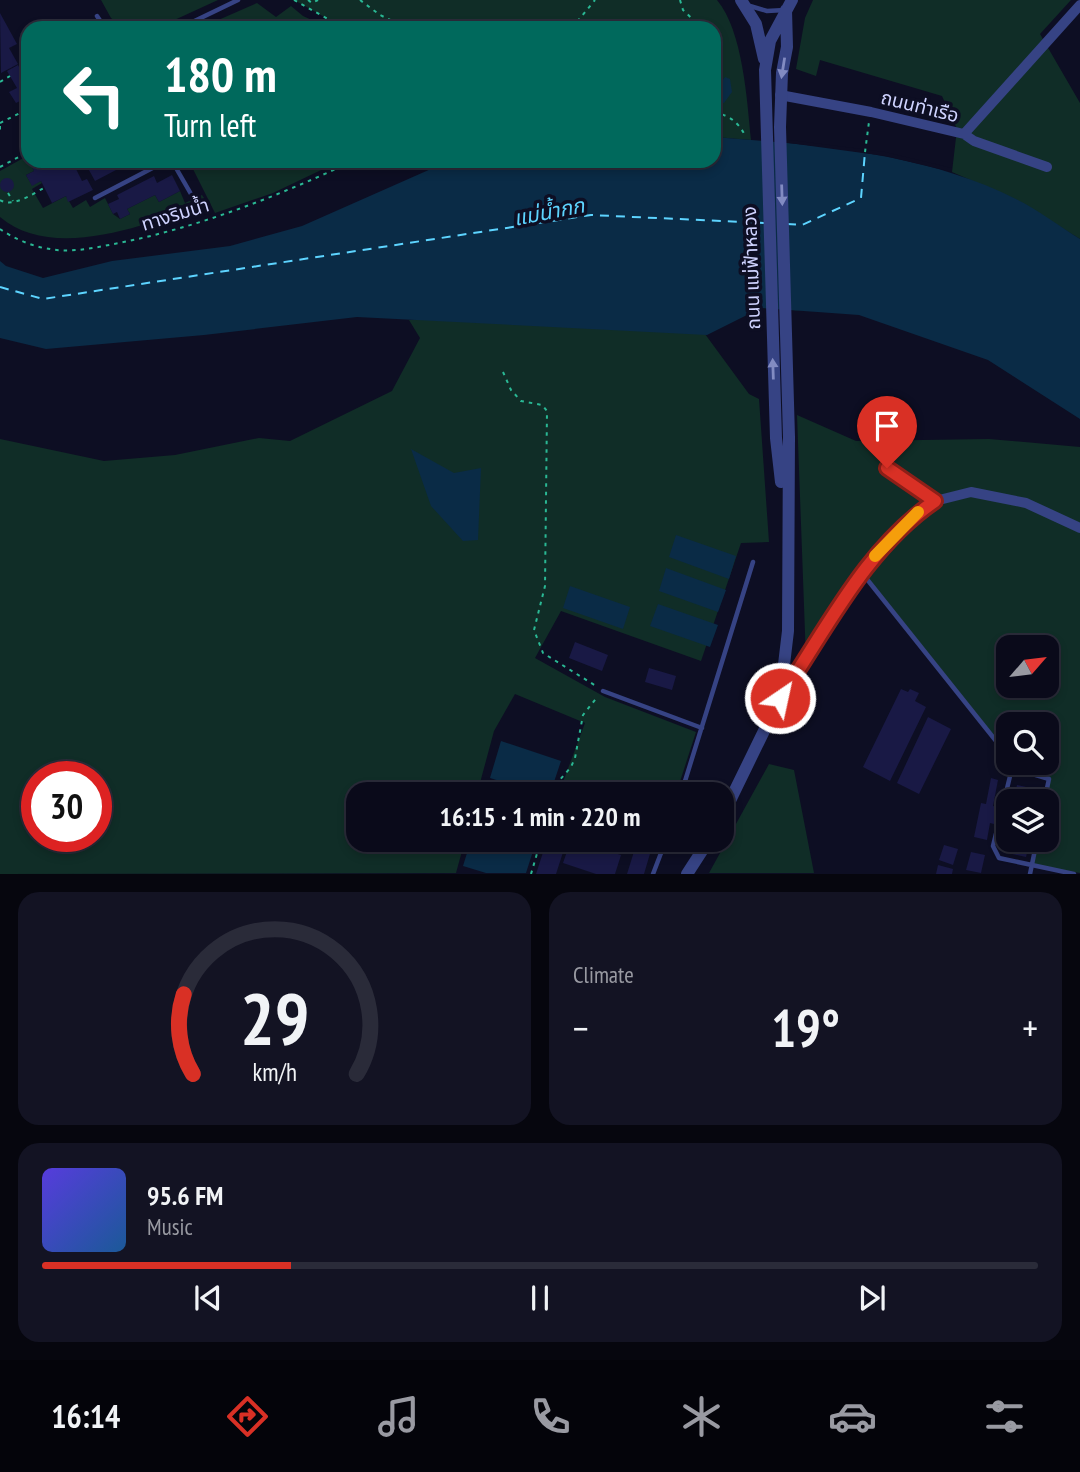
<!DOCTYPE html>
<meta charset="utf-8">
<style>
:root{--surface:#0a0a1a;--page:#131323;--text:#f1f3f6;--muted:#999aa2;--line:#2a2b39;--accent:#d93025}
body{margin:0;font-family:"PT Sans Narrow","Noto Sans Thai",sans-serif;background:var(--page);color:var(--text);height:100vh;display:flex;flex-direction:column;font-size:26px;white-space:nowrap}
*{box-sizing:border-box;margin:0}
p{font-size:23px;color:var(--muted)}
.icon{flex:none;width:38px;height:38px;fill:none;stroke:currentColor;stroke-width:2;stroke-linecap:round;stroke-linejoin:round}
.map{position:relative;height:874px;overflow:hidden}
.drawer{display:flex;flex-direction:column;gap:18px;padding:18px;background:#06060e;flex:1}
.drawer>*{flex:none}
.hud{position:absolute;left:21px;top:21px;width:700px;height:147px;border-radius:21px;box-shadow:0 4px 10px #0003,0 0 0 2px var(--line);background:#00695c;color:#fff;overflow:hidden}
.needle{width:46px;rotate:62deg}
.buttons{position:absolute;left:996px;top:635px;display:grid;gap:14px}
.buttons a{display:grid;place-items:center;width:63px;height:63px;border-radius:14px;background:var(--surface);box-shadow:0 4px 10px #0003,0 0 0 2px var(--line);font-size:35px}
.speed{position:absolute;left:21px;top:761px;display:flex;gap:14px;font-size:35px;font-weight:700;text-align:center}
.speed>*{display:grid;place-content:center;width:91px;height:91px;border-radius:50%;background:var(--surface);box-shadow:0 4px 10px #0003,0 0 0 2px var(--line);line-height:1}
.speed .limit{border:10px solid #d22;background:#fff;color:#111}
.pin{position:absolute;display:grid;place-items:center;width:60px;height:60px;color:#fff;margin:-72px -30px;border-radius:50% 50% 50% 0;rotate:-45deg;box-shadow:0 0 7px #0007}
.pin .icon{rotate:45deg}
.me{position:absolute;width:77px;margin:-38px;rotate:34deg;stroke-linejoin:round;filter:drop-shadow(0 0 5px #0008)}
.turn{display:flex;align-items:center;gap:24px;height:147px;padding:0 28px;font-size:32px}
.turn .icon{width:91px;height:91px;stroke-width:2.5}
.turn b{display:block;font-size:49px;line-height:60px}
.big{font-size:52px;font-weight:600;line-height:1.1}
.drawer .tile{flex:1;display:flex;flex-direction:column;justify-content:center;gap:10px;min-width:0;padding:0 24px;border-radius:21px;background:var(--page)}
.drawer .dial{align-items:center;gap:0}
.dial svg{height:182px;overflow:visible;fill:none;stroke:var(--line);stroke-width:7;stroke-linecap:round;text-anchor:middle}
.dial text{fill:var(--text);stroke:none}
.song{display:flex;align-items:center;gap:21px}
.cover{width:84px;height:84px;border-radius:10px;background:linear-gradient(135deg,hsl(250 70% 55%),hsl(210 70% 35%))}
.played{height:7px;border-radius:4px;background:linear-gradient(90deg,var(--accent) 25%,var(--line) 25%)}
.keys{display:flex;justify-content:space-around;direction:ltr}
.heat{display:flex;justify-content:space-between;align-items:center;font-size:38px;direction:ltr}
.drawer .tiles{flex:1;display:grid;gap:18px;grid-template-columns:1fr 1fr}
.tile:last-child{grid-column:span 2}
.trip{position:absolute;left:346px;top:782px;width:388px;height:70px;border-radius:21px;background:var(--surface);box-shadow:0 4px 10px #0003,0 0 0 2px var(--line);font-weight:600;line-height:70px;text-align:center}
.tabs{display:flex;height:112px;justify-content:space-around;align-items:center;background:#04040a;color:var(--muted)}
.tabs .icon{width:49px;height:49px}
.tabs .current{color:var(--accent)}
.tabs b{font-size:32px;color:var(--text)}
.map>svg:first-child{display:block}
.green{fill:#102d27;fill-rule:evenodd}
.water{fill:#0a2b46}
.pier{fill:#0d0e23}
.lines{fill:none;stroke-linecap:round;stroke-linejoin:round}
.ferry{stroke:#5dd4ff;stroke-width:2;stroke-dasharray:9 7;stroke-linecap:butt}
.building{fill:#191945}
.path{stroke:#2ab894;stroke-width:2;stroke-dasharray:3.5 5;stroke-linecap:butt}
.service{stroke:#364384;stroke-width:4.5}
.minor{stroke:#364384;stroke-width:10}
.tertiary{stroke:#364384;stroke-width:12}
.oneway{fill:#828bc2}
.route-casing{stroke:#8d1f18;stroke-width:18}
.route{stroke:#d93025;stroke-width:12}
.slow{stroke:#f59e0b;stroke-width:12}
.labels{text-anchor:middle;stroke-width:7;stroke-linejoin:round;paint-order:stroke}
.street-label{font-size:19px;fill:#cfd3ff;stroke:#0d0e23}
.water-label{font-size:21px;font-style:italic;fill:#5dd4ff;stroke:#0d0e23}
</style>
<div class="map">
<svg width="1080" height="874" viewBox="0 0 1080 874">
<rect width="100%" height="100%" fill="#0d0e23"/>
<path class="green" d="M101,0H218L157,28L117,23L111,18Z
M294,0H717C743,31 747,100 751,140L714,137V28H344Z
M813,0H1071L1040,34L1080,103V239L1017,200L952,172L957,129L942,96L820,60L816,76L796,69L805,18Z
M257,3L276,17L291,6L303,16L329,28H200Z
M27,156L34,171L26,175L32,185L41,181L42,183L32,189L43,208L66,196L73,208L86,200L90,207L105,198L113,214L120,219L130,214L127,209L155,195L159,202L180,191L185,203L202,195L206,201C151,225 52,262 0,217V171Z
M189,161H340L273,193L215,213Z
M594,288L805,311L761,308L705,334L749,394L759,399L769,542L741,543L701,661L561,611L535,658L605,697L696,732L676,794H599L563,782L585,723L515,694L494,731L477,794H359V840H465L456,873L0,874V439L104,461L175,455L259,438L290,441L392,391L420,338L409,320L476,316ZM37,777H96V836H37Z
M797,415L856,441L989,439L1080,447V873L1032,865L1037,840H1046V802L1044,801L1049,779L1012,768L1011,763H1046V724H1008V756L862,573L806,660ZM1008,648H1046V686H1008Z
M769,764L794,770L814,873H709Z"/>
<path class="water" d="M725,77L730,79L732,92L724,103C717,102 714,98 714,91Z
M714,137C817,145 922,152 1016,199C1038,210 1059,226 1080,239V419L988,360L859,315L761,308L707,335L357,317L204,335L46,349L0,338V261L6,266L43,278L112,261L230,246L302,226L449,161H714Z
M411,449L454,473L481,468L478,540L463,541L431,506Z
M676,535L736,556L729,579L669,557Z
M666,568L726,590L718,612L659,591Z
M570,586L630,607L623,629L563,608Z
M658,604L718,625L710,647L650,626Z
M501,741L561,761L550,794H541L490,778Z
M471,840H508L534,848L526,873H486L463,866Z"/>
<path class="pier" d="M790,140L885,152L952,168V172L885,156L789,143Z"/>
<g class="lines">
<path class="ferry" d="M787,224L802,225L861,198L865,152
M0,287L43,299L591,215L764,223"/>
</g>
<path class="building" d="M0,13L17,44L9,48L18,64L1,73Z
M18,65L28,84V97L16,103L9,92L17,88L7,71Z
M29,161H72L82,181L87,179L93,190L68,202L66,196L52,203L41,181L32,186L26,175L34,171Z
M84,161H111L116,170L95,181Z
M172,175L180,191L159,202L155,195L127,209L130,214L120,219L117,212L113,214L108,204L119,199L117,195L154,176L157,183Z
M0 185a7 7 0 1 1 14 0a7 7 0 1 1-14 0Z
M575,642L608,655L602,671L569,658Z
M649,668L676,676L672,690L645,682Z
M901,689L908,692L910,689L919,693L915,701L926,707L890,781L863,767Z
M928,717L951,729L919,794L897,783Z
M991,778L998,780L993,806L998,807L994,824L990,823L987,840L974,837L981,803L986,804Z
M1017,785L1040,790L1038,802H1013Z
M564,786L583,792L582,794H561Z
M1007,834L1008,840H1030L1026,857L1003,852Z
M547,840H567L556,874H536Z
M571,840L621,855L615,874H596L563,863Z
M637,842L652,847L644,874H627Z
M944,845L958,849L953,865L939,860Z
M971,852L985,855L981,873L966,870Z
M938,865L953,869L952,874H936Z"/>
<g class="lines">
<path class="path" d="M294,0L344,28
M308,0L312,3L318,0
M360,0L380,15L407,28
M680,0L683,10L702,28
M572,28L595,0
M714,47L719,62L714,79
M21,71L28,67
M0,82L10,76
M714,112C730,116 737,121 745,135
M0,123L28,109
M0,126V133
M865,152L869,122
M131,161L135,169
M0,167L28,152
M8,193L13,201
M0,200C13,208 32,194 44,188
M0,229C13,238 33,247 50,249C71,253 93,248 114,244C197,228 276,197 353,161
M503,372L511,390L521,401L542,405L547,411L545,586L534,630L543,653L596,686
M554,794L558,782L571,767L575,758L583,715L598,696
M531,874L541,840"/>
<path class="service" d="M750,6L767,11L785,10
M97,16L105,28
M180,28L238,0
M172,161L191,194
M95,198L166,161
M887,468L935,501
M862,573L1008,756
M603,691L702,728
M1011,763L1012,768L993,846L999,858L1074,874
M1012,768L1049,779L1044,802
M681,794L753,562
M691,840L703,845
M653,874L666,840
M1030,874L1037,840"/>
<path class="minor" d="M780,95L871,112L964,134L974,141L1047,167
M964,134L1080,5
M780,697L861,573L884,545L917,513L935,501L971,492L1026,503L1080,528"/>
<path class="tertiary" d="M741,0L756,24L764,59
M781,482L776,438L765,70L770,41L792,0
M723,815L780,698L788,631L789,437L780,127L782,73L787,47L786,10
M687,874L709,840"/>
</g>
<defs><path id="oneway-solid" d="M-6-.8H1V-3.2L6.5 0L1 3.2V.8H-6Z" transform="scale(1.75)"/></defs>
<g class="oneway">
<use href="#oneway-solid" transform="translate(783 68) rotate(99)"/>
<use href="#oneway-solid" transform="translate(782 195) rotate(88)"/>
<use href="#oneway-solid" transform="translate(773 369) rotate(-92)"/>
</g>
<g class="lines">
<defs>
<path id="route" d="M780,698C827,629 865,549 935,501L887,468"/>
</defs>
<use href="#route" class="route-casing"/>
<use href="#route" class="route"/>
<path class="slow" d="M875,556L918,512"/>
</g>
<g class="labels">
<g class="street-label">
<text transform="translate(920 106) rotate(14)" y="7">ถนนท่าเรือ</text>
<text transform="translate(175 214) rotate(-17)" y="7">ทางริมน้ำ</text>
<text transform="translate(751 268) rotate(-92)" y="7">ถนน แม่ฟ้าหลวง</text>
</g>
<g class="water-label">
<text transform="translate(549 212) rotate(-11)" y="7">แม่น้ำกก</text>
</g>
</g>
</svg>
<div class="buttons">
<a><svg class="needle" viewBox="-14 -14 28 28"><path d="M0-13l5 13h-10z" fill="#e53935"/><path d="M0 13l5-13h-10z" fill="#999aa2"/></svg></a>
<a><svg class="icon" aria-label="search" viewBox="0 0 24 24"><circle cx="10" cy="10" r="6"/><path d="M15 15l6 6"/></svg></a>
<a><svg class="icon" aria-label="layers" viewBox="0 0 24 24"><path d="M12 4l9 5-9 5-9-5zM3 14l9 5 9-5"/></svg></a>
</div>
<div class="speed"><div class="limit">30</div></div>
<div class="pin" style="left:887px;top:468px;background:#d93025"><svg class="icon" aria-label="arrive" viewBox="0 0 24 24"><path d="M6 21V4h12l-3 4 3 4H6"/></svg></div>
<svg class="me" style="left:780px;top:698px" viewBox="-20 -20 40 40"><circle r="17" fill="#d93025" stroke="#fff" stroke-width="3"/><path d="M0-11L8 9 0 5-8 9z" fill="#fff"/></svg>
<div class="trip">16:15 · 1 min · 220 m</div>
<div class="hud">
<div class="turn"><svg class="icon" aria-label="left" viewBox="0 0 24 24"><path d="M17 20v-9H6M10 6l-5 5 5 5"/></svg><div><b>180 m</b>Turn left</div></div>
</div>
</div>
<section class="drawer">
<div class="tiles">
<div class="tile dial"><svg viewBox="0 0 100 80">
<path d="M14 69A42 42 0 1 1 86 69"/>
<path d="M14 69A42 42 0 0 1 10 34" stroke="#d93025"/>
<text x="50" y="56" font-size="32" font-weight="700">29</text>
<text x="50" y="72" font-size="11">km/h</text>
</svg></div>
<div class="tile"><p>Climate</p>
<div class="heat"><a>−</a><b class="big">19°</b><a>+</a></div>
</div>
<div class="tile">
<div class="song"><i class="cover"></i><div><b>95.6 FM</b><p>Music</p></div></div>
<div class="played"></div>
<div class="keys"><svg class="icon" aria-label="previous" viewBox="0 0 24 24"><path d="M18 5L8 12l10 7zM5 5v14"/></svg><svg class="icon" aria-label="pause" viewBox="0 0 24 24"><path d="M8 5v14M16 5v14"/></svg><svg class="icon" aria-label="next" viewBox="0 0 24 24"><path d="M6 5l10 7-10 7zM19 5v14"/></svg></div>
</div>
</div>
</section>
<nav class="tabs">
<b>16:14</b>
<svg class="icon current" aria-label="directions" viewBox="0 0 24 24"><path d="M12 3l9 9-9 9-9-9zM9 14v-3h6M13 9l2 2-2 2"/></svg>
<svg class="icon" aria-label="music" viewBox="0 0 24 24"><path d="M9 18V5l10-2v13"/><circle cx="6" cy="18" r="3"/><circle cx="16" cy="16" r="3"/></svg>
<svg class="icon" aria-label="phone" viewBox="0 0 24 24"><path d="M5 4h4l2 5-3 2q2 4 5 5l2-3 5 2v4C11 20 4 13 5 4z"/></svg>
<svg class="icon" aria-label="climate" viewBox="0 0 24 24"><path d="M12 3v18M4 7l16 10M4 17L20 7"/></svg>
<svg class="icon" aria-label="car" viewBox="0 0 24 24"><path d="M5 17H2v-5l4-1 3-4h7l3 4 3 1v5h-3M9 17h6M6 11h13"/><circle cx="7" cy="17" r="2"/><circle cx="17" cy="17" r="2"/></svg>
<svg class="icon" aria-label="filters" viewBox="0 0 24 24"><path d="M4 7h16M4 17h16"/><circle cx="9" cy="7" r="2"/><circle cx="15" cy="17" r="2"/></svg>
</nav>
